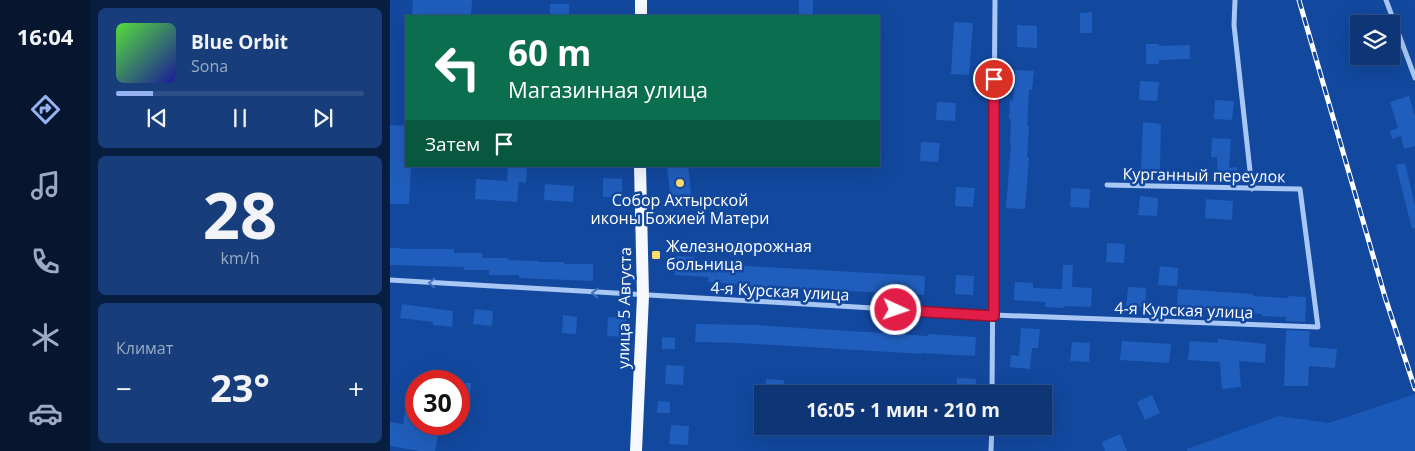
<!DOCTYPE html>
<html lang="ru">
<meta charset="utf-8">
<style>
:root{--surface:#0e3676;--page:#173e7b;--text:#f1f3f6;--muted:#9babc5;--line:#2e5088;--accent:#95b2f1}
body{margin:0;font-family:"Open Sans",sans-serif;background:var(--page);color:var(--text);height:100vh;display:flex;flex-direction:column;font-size:19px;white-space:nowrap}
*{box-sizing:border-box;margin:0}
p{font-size:16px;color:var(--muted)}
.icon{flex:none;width:28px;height:28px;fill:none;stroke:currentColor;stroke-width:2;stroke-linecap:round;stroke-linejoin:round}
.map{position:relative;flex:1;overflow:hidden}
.details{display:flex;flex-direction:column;gap:8px;padding:8px;background:#081e41;width:300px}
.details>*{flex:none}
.banner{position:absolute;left:15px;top:15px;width:475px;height:152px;border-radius:0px;box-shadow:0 5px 20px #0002,0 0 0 1px var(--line);background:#0b6e4f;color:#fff;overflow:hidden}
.fabs{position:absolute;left:960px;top:15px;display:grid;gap:10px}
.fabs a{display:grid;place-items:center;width:50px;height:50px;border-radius:0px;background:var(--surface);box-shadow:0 5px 20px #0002,0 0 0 1px var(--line);font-size:25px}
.speed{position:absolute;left:15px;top:370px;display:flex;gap:10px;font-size:25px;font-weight:700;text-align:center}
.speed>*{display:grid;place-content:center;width:65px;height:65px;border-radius:50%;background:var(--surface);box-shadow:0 5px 20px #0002,0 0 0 1px var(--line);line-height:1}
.speed .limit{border:8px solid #d22;background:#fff;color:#111}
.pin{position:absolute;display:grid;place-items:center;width:42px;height:42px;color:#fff;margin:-21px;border:2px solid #fff;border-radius:50%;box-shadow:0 1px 5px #0007}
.me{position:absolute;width:55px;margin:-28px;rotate:93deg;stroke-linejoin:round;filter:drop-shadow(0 0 4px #0008)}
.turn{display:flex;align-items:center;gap:18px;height:105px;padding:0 20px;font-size:22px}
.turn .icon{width:65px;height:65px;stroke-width:2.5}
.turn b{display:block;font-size:35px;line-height:42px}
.then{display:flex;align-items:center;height:48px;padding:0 20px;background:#0003;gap:10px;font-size:19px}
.big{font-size:38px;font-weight:700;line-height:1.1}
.details .card{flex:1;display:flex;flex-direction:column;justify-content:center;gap:8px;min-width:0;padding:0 18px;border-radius:8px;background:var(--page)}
.details .dial{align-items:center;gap:0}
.dial b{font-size:65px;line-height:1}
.song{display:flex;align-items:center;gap:15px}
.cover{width:60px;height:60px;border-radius:8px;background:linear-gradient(135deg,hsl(110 70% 55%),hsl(240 70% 35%))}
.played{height:5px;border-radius:2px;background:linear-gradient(90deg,var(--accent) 15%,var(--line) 15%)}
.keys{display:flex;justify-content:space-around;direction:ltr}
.heat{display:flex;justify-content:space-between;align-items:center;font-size:28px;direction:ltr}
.trip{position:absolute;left:364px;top:385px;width:298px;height:50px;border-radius:0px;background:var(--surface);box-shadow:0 5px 20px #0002,0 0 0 1px var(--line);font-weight:700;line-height:50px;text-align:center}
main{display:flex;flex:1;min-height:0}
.tabs{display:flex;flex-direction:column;width:90px;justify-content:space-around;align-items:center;background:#06162f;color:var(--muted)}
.tabs .icon{width:35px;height:35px}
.tabs .active{color:var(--accent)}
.tabs b{font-size:22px;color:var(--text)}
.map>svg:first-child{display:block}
.green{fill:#1a59b8}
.building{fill:#205ebd}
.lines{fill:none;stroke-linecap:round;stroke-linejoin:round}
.minor{stroke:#a8c7f4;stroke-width:5}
.primary{stroke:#f6f9ff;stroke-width:12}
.rail-casing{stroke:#fff;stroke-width:5}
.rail{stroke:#12489e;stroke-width:3;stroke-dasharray:9;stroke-linecap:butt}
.oneway{stroke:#4674bc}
.route-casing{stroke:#92132f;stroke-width:12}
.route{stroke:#e11d48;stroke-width:9}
.poi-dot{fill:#ffdc6c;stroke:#12489e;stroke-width:2}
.labels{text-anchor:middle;stroke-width:5;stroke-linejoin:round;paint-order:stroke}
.street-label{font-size:16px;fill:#fff;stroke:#12489e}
.poi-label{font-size:16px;fill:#fff;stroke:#12489e}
</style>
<main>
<nav class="tabs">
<b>16:04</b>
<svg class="icon active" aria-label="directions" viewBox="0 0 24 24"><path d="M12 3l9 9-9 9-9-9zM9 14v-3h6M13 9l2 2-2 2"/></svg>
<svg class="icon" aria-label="music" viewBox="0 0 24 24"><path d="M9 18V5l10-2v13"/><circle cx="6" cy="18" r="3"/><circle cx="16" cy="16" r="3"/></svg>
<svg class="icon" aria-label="phone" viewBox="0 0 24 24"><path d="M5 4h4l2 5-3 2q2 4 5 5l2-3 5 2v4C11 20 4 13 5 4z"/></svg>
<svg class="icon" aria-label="climate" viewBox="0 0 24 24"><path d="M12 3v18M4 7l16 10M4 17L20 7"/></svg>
<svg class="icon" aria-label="car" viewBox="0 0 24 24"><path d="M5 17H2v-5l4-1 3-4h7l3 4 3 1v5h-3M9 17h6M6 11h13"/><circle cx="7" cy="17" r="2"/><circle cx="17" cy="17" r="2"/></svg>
</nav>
<section class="details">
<div class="card">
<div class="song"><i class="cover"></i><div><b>Blue Orbit</b><p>Sona</p></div></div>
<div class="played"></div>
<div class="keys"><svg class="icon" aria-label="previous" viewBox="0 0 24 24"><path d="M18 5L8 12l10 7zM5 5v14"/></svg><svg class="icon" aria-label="pause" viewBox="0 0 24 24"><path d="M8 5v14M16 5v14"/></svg><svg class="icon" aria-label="next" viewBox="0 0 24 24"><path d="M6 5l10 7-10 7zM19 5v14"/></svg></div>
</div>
<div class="card dial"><b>28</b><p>km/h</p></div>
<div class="card"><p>Климат</p>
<div class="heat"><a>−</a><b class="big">23°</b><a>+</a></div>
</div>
</section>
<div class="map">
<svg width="1025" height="451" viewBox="0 0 1025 451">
<rect width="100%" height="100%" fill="#12489e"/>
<path class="green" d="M1025,394V451H797V449L889,416L939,423Z"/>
<path class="building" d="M23,0H82L81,16L39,14V16H22Z
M409,0H423V14H409Z
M160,4H179V16H160Z
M702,12V33H690V13Z
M564,22L583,23L579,75L561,74Z
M627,25L647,26V48L627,47Z
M756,44H769V46L800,45V59L769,60V64H756Z
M625,70L644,71L642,90H639L637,126H639L637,157H639L635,209L616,208L621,144L620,143L621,119H619L620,100L623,101Z
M750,81L769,82L767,101L749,100Z
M1019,96L1025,116V146L1014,149L1011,136L1002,139L1000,131L1008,128L1000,102Z
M825,100L844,101L842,120L824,119Z
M547,102L566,103L565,121L546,120Z
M753,122L771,124L770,170L751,169Z
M0,125L16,126V166H21L19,204H0Z
M822,138L841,139L839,168L847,167V183H828L827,157H821Z
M531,142L550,143L548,162L530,161Z
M1015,163L1025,205V228L1022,229L1006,165Z
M118,166H137L136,183L129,182L127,202L85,199L86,179L117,181Z
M277,166H298L302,201L281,203Z
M213,178L232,179V197H213Z
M155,184L184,186L183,202L154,200Z
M566,187L585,188L583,207L565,206Z
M681,188L700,189L699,208L680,207Z
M750,196L768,198L767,216L748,215Z
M816,199L843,201L842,220L815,218Z
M717,243L735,244L734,263L716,262Z
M0,248H11V249H64V253H92V258H118V260L148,261V262H174V264H203V281L129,278V275H99V270H74V267L0,265Z
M286,256L304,257V263L535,276L534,295L382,287L318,282L319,277L285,275Z
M673,265H683L682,287L702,288L701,307L674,306V308L655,307L656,302L624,300L625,282L643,283V288L672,289Z
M770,266L788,268L787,286L768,285Z
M566,275L584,276L583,295L565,294Z
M738,287L756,288L755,307L736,306Z
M788,289L863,294V296L898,298V296L916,297L915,322L896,321V317L872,316V314L787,308Z
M12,304L63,311L62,327L43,325V322L10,318Z
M85,309L103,311L102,326L83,324Z
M173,315L187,317L186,334L172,333Z
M218,317L236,318L235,337L217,336Z
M306,324L366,325L538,336V334L586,337L585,356L532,353V354L350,343L305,342Z
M631,328L650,329L648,348H642L640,369L620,367L621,355L629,356Z
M896,330L920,331L919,347L947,349L945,368L919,366L918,386H894Z
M272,337L285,338V349H272Z
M828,339L876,344L875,363L849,361L851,387L832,389L830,362L798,360L800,341L828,343Z
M732,341L781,344L779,363L730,360Z
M682,342L700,343L699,362L680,361Z
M276,365L294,366L293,385L275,384Z
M567,378L586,379L585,394H566Z
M376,379L394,380L393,394H375Z
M69,383H81L79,405L69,404Z
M762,395L770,413L755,420L747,402Z
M268,401L280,402V413H267Z
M15,411L26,413V424H50L45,451H30L0,446V422L13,424Z
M281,425L299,426L298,445L279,444Z
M730,434L737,451H715L712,442Z"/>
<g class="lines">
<path class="minor" d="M845,0L844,25L862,189
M996,0L1025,78
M0,280L603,315L928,327L910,189L717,185
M602,394L605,0
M601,451L602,426"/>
<path class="primary" d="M251,16V0
M246,451L253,296L250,166"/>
<defs>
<path id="rail" d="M909,0L995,297L1025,389"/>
</defs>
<use href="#rail" class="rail-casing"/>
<use href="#rail" class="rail"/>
</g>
<defs><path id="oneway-chevron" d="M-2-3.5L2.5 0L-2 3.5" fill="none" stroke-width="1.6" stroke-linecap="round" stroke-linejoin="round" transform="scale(1.25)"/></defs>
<g class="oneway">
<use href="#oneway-chevron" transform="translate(42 283) rotate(-177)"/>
<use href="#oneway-chevron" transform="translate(205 293) rotate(-177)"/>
</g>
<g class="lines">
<defs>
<path id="route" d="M506,310L604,316V79"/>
</defs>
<use href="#route" class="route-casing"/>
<use href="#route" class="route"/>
</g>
<g class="poi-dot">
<circle cx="290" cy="183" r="5"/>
<rect x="261" y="250" width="10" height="10" rx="2.5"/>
</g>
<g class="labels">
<g class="street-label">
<text transform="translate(814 175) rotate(1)" y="6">Курганный переулок</text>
<text transform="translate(390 291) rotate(3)" y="6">4-я Курская улица</text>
<text transform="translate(234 308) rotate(-89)" y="6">улица 5 Августа</text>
<text transform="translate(794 310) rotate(2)" y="6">4-я Курская улица</text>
</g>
<g class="poi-label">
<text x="290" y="206">Собор Ахтырской<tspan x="290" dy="18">иконы Божией Матери</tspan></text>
<text x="276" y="252" text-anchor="start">Железнодорожная<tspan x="276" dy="18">больница</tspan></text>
</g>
</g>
</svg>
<div class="fabs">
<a><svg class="icon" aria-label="layers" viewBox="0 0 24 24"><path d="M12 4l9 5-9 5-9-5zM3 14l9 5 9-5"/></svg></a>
</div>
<div class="speed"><div class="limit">30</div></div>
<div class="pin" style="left:604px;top:79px;background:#d93025"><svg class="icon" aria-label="arrive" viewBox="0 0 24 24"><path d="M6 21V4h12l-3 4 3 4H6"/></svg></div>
<svg class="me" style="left:506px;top:310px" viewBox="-20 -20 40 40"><circle r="17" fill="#e11d48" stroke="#fff" stroke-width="3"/><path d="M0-11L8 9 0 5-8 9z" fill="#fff"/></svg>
<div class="trip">16:05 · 1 мин · 210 m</div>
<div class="banner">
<div class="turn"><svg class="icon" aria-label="left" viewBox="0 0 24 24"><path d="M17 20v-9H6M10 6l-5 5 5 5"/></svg><div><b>60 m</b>Магазинная улица</div></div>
<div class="then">Затем<svg class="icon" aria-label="arrive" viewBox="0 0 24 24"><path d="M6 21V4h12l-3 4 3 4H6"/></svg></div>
</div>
</div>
</main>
